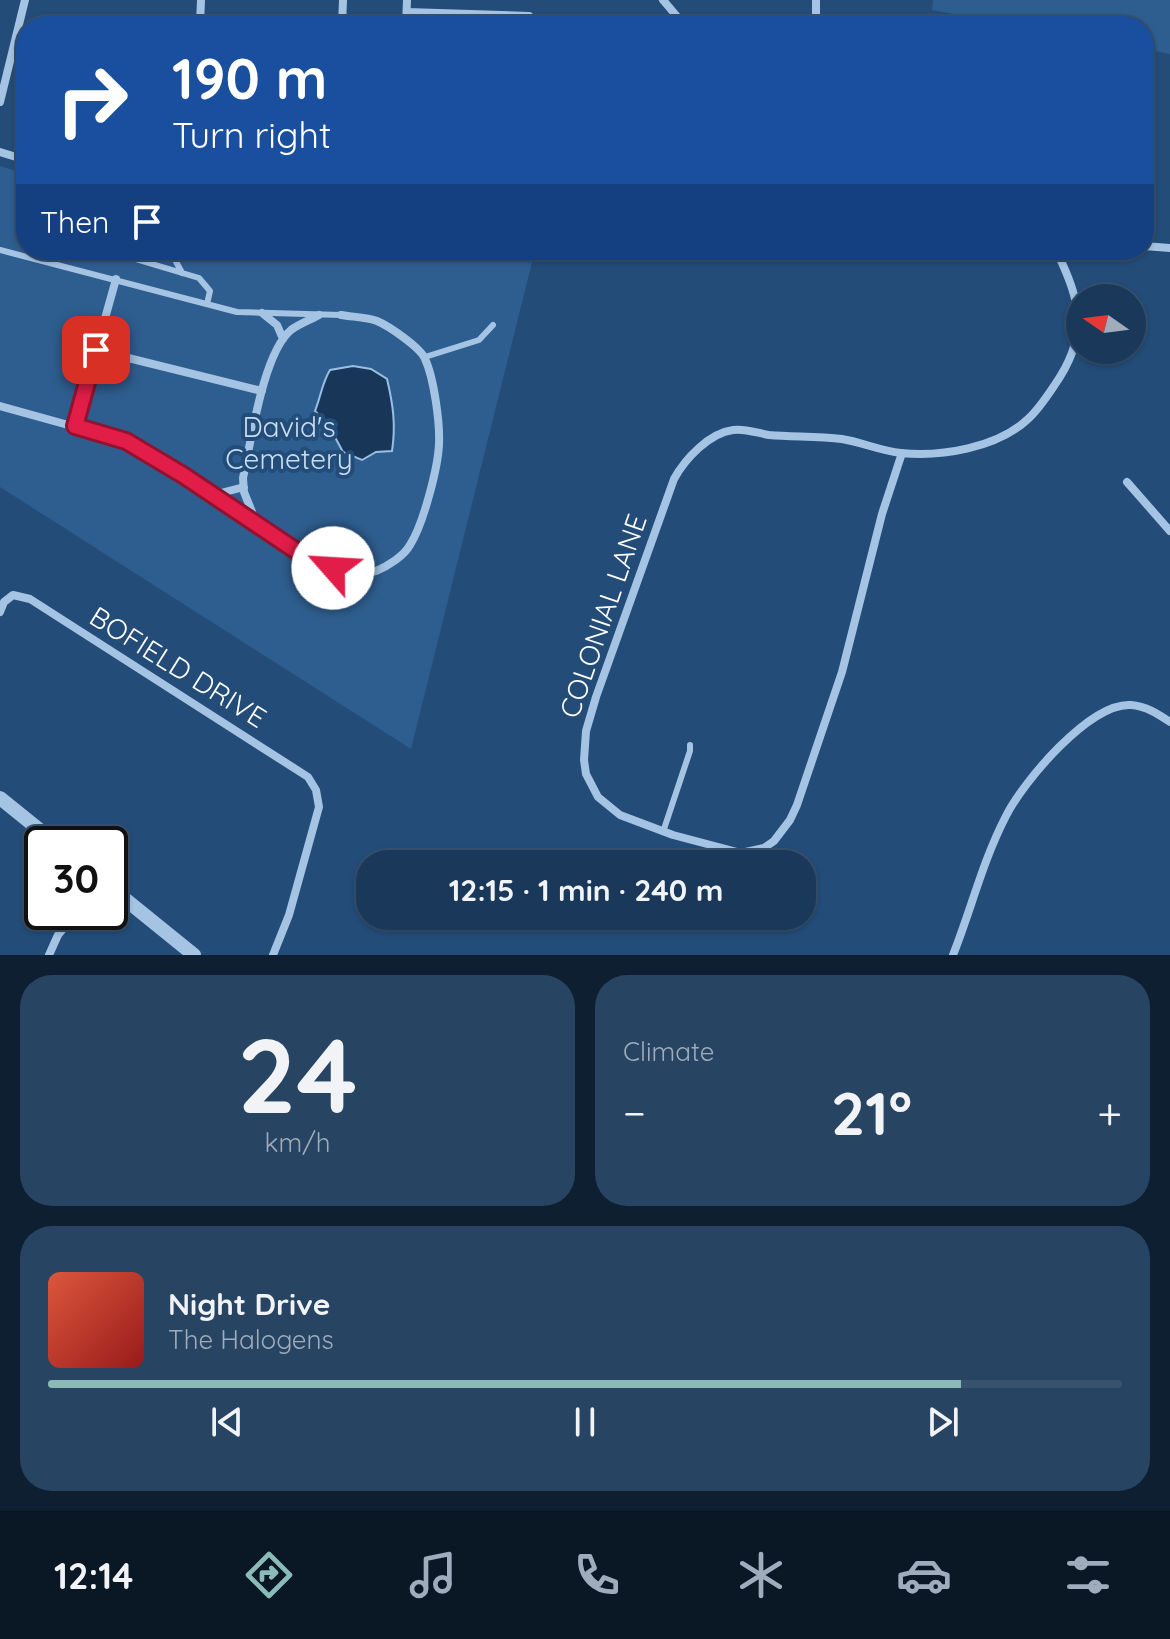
<!DOCTYPE html>
<meta charset="utf-8">
<style>
:root{--surface:#1a395a;--page:#274463;--text:#f1f3f6;--muted:#9facbb;--line:#385370;--accent:#8bbbb9}
body{margin:0;font-family:Quicksand,sans-serif;background:var(--page);color:var(--text);height:100vh;display:flex;flex-direction:column;font-size:30px;white-space:nowrap}
*{box-sizing:border-box;margin:0}
p{font-size:26px;color:var(--muted)}
.icon{flex:none;width:44px;height:44px;fill:none;stroke:currentColor;stroke-width:2;stroke-linecap:round;stroke-linejoin:round}
.map{position:relative;height:955px;overflow:hidden}
.drawer{display:flex;flex-direction:column;gap:20px;padding:20px;background:#0e1f32;flex:1}
.drawer>*{flex:none}
.top-card{position:absolute;left:16px;top:16px;width:1138px;height:244px;border-radius:32px;box-shadow:0 2px 6px #0004,0 0 0 2px var(--line);background:#1a4fa0;color:#fff;overflow:hidden}
.needle{width:52px;rotate:284deg}
.tools{position:absolute;left:1066px;top:284px;display:grid;gap:16px}
.tools a{display:grid;place-items:center;width:80px;height:80px;border-radius:50%;background:var(--surface);box-shadow:0 2px 6px #0004,0 0 0 2px var(--line);font-size:40px}
.speed{position:absolute;left:24px;top:826px;display:flex;gap:16px;font-size:40px;font-weight:700;text-align:center}
.speed>*{display:grid;place-content:center;width:104px;height:104px;border-radius:50%;background:var(--surface);box-shadow:0 2px 6px #0004,0 0 0 2px var(--line);line-height:1}
.speed .limit{border:4px solid #111;border-radius:12px;background:#fff;color:#111}
.pin{position:absolute;display:grid;place-items:center;width:68px;height:68px;color:#fff;margin:-34px;border-radius:16px;box-shadow:0 4px 12px #0006}
.me{position:absolute;width:88px;margin:-44px;rotate:296deg;stroke-linejoin:round;filter:drop-shadow(0 0 6px #0008)}
.turn{display:flex;align-items:center;gap:28px;height:168px;padding:0 24px;font-size:36px}
.turn .icon{width:104px;height:104px;stroke-width:2.5}
.turn b{display:block;font-size:56px;line-height:68px}
.then{display:flex;align-items:center;height:76px;padding:0 24px;background:#0003;gap:16px;font-size:30px}
.big{font-size:60px;font-weight:700;line-height:1.1}
.drawer .widget{flex:1;display:flex;flex-direction:column;justify-content:center;gap:12px;min-width:0;padding:0 28px;border-radius:32px;background:var(--page)}
.drawer .dial{align-items:center;gap:0}
.dial b{font-size:104px;line-height:1}
.song{display:flex;align-items:center;gap:24px}
.cover{width:96px;height:96px;border-radius:12px;background:linear-gradient(135deg,hsl(10 70% 55%),hsl(0 70% 35%))}
.played{height:8px;border-radius:4px;background:linear-gradient(90deg,var(--accent) 85%,var(--line) 85%)}
.keys{display:flex;justify-content:space-around;direction:ltr}
.heat{display:flex;justify-content:space-between;align-items:center;font-size:44px;direction:ltr}
.drawer .tiles{flex:1;display:grid;gap:20px;grid-template-columns:1fr 1fr}
.widget:last-child{grid-column:span 2}
.trip{position:absolute;left:356px;top:850px;width:460px;height:80px;border-radius:32px;background:var(--surface);box-shadow:0 2px 6px #0004,0 0 0 2px var(--line);font-weight:700;line-height:80px;text-align:center}
.menu{display:flex;height:128px;justify-content:space-around;align-items:center;background:#0a1724;color:var(--muted)}
.menu .icon{width:56px;height:56px}
.menu .on{color:var(--accent)}
.menu b{font-size:36px;color:var(--text)}
.map>svg:first-child{display:block}
.green{fill:#2e5e8f}
.water{fill:#183658;stroke:#99bfe4;stroke-width:2}
.lines{fill:none;stroke-linecap:round;stroke-linejoin:round}
.service{stroke:#a5c4e4;stroke-width:6}
.minor{stroke:#a5c4e4;stroke-width:8}
.tertiary{stroke:#a5c4e4;stroke-width:14}
.route-casing{stroke:#92132f;stroke-width:20}
.route{stroke:#e11d48;stroke-width:14}
.labels{text-anchor:middle;stroke-width:8;stroke-linejoin:round;paint-order:stroke}
.park-label{font-size:28px;fill:#c7ddf3;stroke:#234c78}
.street-label{font-size:28px;fill:#fff;stroke:#234c78}
</style>
<div class="map">
<svg width="1170" height="955" viewBox="0 0 1170 955">
<rect width="100%" height="100%" fill="#234c78"/>
<path class="green" d="M933,0H1170V54L1144,49V26H1020L932,10Z
M0,166L26,174V250H535L411,749L0,487Z"/>
<path class="water" d="M353,366L371,369L387,379C393,404 396,425 392,451L376,452L362,460L343,452L329,426L315,411C321,396 322,383 330,370Z"/>
<g class="lines">
<path class="service" d="M0,250L237,312L341,315
M126,250L132,258L199,278L210,291L207,304
M170,250L182,273
M425,357L479,340L493,325
M663,832L690,751V745"/>
<path class="minor" d="M663,0L685,26
M407,12L529,16
M200,25L201,0
M342,26L343,0
M406,26L407,0
M816,26V0
M0,102L25,0
M0,152L26,160
M1144,246L1170,248
M262,313L277,325L283,339
M96,350L262,391
M0,406L126,441L183,475L316,562C332,568 360,577 376,571C388,566 404,556 410,545C423,525 438,468 439,444C440,423 434,378 425,359C421,348 389,326 377,321C367,317 352,317 341,315
M75,426L116,279
M902,453L882,514L842,672L797,805L790,820L774,841L764,848L741,853L673,835L620,815L598,797L586,774L584,760L586,731L596,697L674,479C685,459 709,433 733,430C744,428 757,433 769,435C793,437 817,436 842,439C861,442 881,451 901,453C941,457 997,448 1028,419C1038,410 1046,398 1054,386C1090,335 1081,302 1056,250
M1127,482L1170,531
M213,495L244,487
M256,522L244,492L243,478C251,442 263,353 291,330C299,324 310,320 319,315
M0,612L4,602L13,595L30,599L308,777L316,790L319,807L289,915L273,955
M49,955L58,935L77,912
M953,955C971,910 983,860 1006,816C1023,782 1090,702 1131,705C1146,706 1158,714 1170,722"/>
<path class="tertiary" d="M0,798L57,844
M110,887L194,955"/>
</g>
<g class="lines">
<defs>
<path id="route" d="M96,350L75,426L126,441L183,475L295,550L316,562L333,568"/>
</defs>
<use href="#route" class="route-casing"/>
<use href="#route" class="route"/>
</g>
<g class="labels">
<g class="park-label">
<text x="289" y="437">David's<tspan x="289" dy="32">Cemetery</tspan></text>
</g>
<g class="street-label">
<text transform="translate(603 616) rotate(-71)" y="10">COLONIAL LANE</text>
<text transform="translate(178 667) rotate(32)" y="10">BOFIELD DRIVE</text>
</g>
</g>
</svg>
<div class="tools">
<a><svg class="needle" viewBox="-14 -14 28 28"><path d="M0-13l5 13h-10z" fill="#e53935"/><path d="M0 13l5-13h-10z" fill="#9facbb"/></svg></a>
</div>
<div class="speed"><div class="limit">30</div></div>
<div class="pin" style="left:96px;top:350px;background:#d93025"><svg class="icon" aria-label="arrive" viewBox="0 0 24 24"><path d="M6 21V4h12l-3 4 3 4H6"/></svg></div>
<svg class="me" style="left:333px;top:568px" viewBox="-20 -20 40 40"><circle r="19" fill="#fff"/><path d="M0-13L10 11 0 6-10 11z" fill="#e11d48"/></svg>
<div class="trip">12:15 · 1 min · 240 m</div>
<div class="top-card">
<div class="turn"><svg class="icon" aria-label="right" viewBox="0 0 24 24"><path d="M7 20v-9h11M14 6l5 5-5 5"/></svg><div><b>190 m</b>Turn right</div></div>
<div class="then">Then<svg class="icon" aria-label="arrive" viewBox="0 0 24 24"><path d="M6 21V4h12l-3 4 3 4H6"/></svg></div>
</div>
</div>
<section class="drawer">
<div class="tiles">
<div class="widget dial"><b>24</b><p>km/h</p></div>
<div class="widget"><p>Climate</p>
<div class="heat"><a>−</a><b class="big">21°</b><a>+</a></div>
</div>
<div class="widget">
<div class="song"><i class="cover"></i><div><b>Night Drive</b><p>The Halogens</p></div></div>
<div class="played"></div>
<div class="keys"><svg class="icon" aria-label="previous" viewBox="0 0 24 24"><path d="M18 5L8 12l10 7zM5 5v14"/></svg><svg class="icon" aria-label="pause" viewBox="0 0 24 24"><path d="M8 5v14M16 5v14"/></svg><svg class="icon" aria-label="next" viewBox="0 0 24 24"><path d="M6 5l10 7-10 7zM19 5v14"/></svg></div>
</div>
</div>
</section>
<nav class="menu">
<b>12:14</b>
<svg class="icon on" aria-label="directions" viewBox="0 0 24 24"><path d="M12 3l9 9-9 9-9-9zM9 14v-3h6M13 9l2 2-2 2"/></svg>
<svg class="icon" aria-label="music" viewBox="0 0 24 24"><path d="M9 18V5l10-2v13"/><circle cx="6" cy="18" r="3"/><circle cx="16" cy="16" r="3"/></svg>
<svg class="icon" aria-label="phone" viewBox="0 0 24 24"><path d="M5 4h4l2 5-3 2q2 4 5 5l2-3 5 2v4C11 20 4 13 5 4z"/></svg>
<svg class="icon" aria-label="climate" viewBox="0 0 24 24"><path d="M12 3v18M4 7l16 10M4 17L20 7"/></svg>
<svg class="icon" aria-label="car" viewBox="0 0 24 24"><path d="M5 17H2v-5l4-1 3-4h7l3 4 3 1v5h-3M9 17h6M6 11h13"/><circle cx="7" cy="17" r="2"/><circle cx="17" cy="17" r="2"/></svg>
<svg class="icon" aria-label="filters" viewBox="0 0 24 24"><path d="M4 7h16M4 17h16"/><circle cx="9" cy="7" r="2"/><circle cx="15" cy="17" r="2"/></svg>
</nav>
